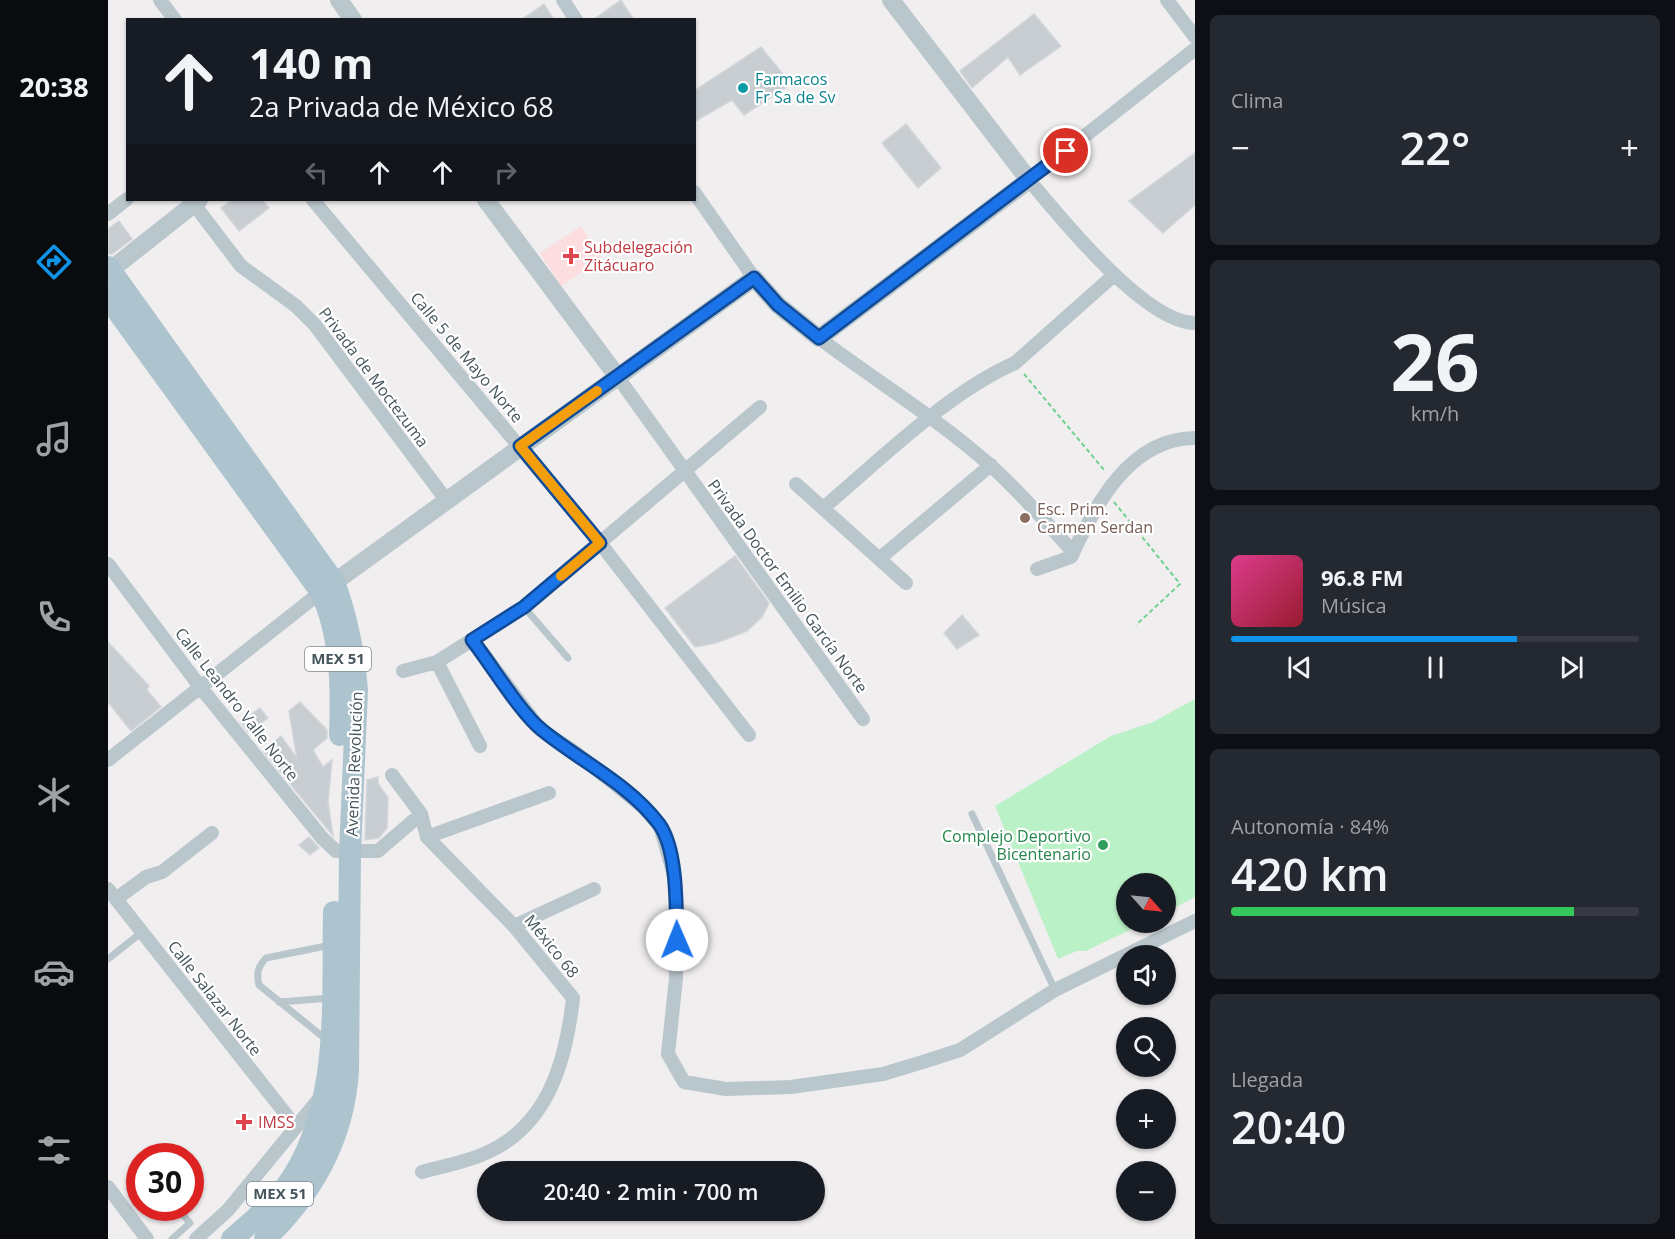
<!DOCTYPE html>
<html lang="es">
<meta charset="utf-8">
<style>
:root{--surface:#171b24;--page:#242831;--text:#f1f3f6;--muted:#9ea1a6;--line:#363941;--accent:#1094e9}
body{margin:0;font-family:"Open Sans",sans-serif;background:var(--page);color:var(--text);height:100vh;display:flex;flex-direction:column;font-size:22px;white-space:nowrap}
*{box-sizing:border-box;margin:0}
p{font-size:20px;color:var(--muted)}
.icon{flex:none;width:33px;height:33px;fill:none;stroke:currentColor;stroke-width:2;stroke-linecap:round;stroke-linejoin:round}
.map{position:relative;flex:1;overflow:hidden}
.panel{display:flex;flex-direction:column;gap:15px;padding:15px;background:#0d0f14;width:480px}
.panel>*{flex:none}
.top-card{position:absolute;left:18px;top:18px;width:570px;height:183px;border-radius:0px;box-shadow:0 2px 4px #0004;background:#171b24;color:var(--text);overflow:hidden}
.needle{width:39px;rotate:117deg}
.controls{position:absolute;left:1008px;top:873px;display:grid;gap:12px}
.controls a{display:grid;place-items:center;width:60px;height:60px;border-radius:50%;background:var(--surface);box-shadow:0 2px 4px #0004;font-size:30px}
.speed{position:absolute;left:18px;top:1143px;display:flex;gap:12px;font-size:30px;font-weight:700;text-align:center}
.speed>*{display:grid;place-content:center;width:78px;height:78px;border-radius:50%;background:var(--surface);box-shadow:0 2px 4px #0004;line-height:1}
.speed .limit{border:9px solid #d22;background:#fff;color:#111}
.pin{position:absolute;display:grid;place-items:center;width:51px;height:51px;color:#fff;margin:-26px;border:3px solid #fff;border-radius:50%;box-shadow:0 2px 6px #0007}
.me{position:absolute;width:66px;margin:-33px;rotate:359deg;stroke-linejoin:round;filter:drop-shadow(0 0 4px #0008)}
.turn{display:flex;align-items:center;gap:21px;height:126px;padding:0 24px;font-size:27px}
.turn .icon{width:78px;height:78px;stroke-width:2.5}
.turn b{display:block;font-size:42px;line-height:51px}
.lanes{display:flex;align-items:center;height:57px;padding:0 24px;background:#0003;justify-content:center;gap:30px;direction:ltr}
.lanes .off{opacity:.35}
.big{font-size:45px;font-weight:600;line-height:1.1}
.panel .card{flex:1;display:flex;flex-direction:column;justify-content:center;gap:9px;min-width:0;padding:0 21px;border-radius:9px;background:var(--page)}
.panel .dial{align-items:center;gap:0}
.dial b{font-size:78px;line-height:1}
.song{display:flex;align-items:center;gap:18px}
.cover{width:72px;height:72px;border-radius:9px;background:linear-gradient(135deg,hsl(330 70% 55%),hsl(350 70% 35%))}
.played{height:6px;border-radius:3px;background:linear-gradient(90deg,var(--accent) 70%,var(--line) 70%)}
.keys{display:flex;justify-content:space-around;direction:ltr}
.heat{display:flex;justify-content:space-between;align-items:center;font-size:33px;direction:ltr}
.charge{height:9px;border-radius:4px;background:linear-gradient(90deg,#34c759 84%,var(--line) 0)}
.trip{position:absolute;left:369px;top:1161px;width:348px;height:60px;border-radius:30px;background:var(--surface);box-shadow:0 2px 4px #0004;font-weight:600;line-height:60px;text-align:center}
main{display:flex;flex:1;min-height:0}
.dock{display:flex;flex-direction:column;width:108px;justify-content:space-around;align-items:center;background:#090b0e;color:var(--muted)}
.dock .icon{width:42px;height:42px}
.dock .active{color:var(--accent)}
.dock b{font-size:27px;color:var(--text)}
.map>svg:first-child{display:block}
.medical{fill:#fcdee0}
.green{fill:#bbf1c6}
.building{fill:#c8cdd2;stroke:#d2d6da;stroke-width:1.5}
.lines{fill:none;stroke-linecap:round;stroke-linejoin:round}
.path{stroke:#71d191;stroke-width:2;stroke-dasharray:4.5 3;stroke-linecap:butt}
.service{stroke:#b9c6cc;stroke-width:7}
.minor{stroke:#b9c6cc;stroke-width:14}
.tertiary{stroke:#b9c6cc;stroke-width:18}
.primary{stroke:#adc4cf;stroke-width:22}
.route-casing{stroke:#114b97;stroke-width:15}
.route{stroke:#1a73e8;stroke-width:10}
.slow{stroke:#f59e0b;stroke-width:10}
.culture-dot{fill:#0f9aa8;stroke:#fff;stroke-width:2}
.health-dot{fill:#e0444e;stroke:#fff;stroke-width:2}
.education-dot{fill:#8d6e63;stroke:#fff;stroke-width:2}
.leisure-dot{fill:#2e9e5b;stroke:#fff;stroke-width:2}
.labels{text-anchor:middle;stroke-width:4.5;stroke-linejoin:round;paint-order:stroke}
.shield{fill:#fff;stroke:#7e898e;stroke-width:1.5}
.shield-label{font-size:15px;font-weight:bold;fill:#46565d}
.culture-label{font-size:16px;fill:#0d838f;stroke:#fff;text-anchor:start}
.health-label{font-size:16px;fill:#be3a42;stroke:#fff;text-anchor:start}
.street-label{font-size:16px;fill:#46565d;stroke:#fff}
.education-label{font-size:16px;fill:#785e54;stroke:#fff;text-anchor:start}
.leisure-label{font-size:16px;fill:#27864d;stroke:#fff;text-anchor:end}
</style>
<main>
<nav class="dock">
<b>20:38</b>
<svg class="icon active" aria-label="directions" viewBox="0 0 24 24"><path d="M12 3l9 9-9 9-9-9zM9 14v-3h6M13 9l2 2-2 2"/></svg>
<svg class="icon" aria-label="music" viewBox="0 0 24 24"><path d="M9 18V5l10-2v13"/><circle cx="6" cy="18" r="3"/><circle cx="16" cy="16" r="3"/></svg>
<svg class="icon" aria-label="phone" viewBox="0 0 24 24"><path d="M5 4h4l2 5-3 2q2 4 5 5l2-3 5 2v4C11 20 4 13 5 4z"/></svg>
<svg class="icon" aria-label="climate" viewBox="0 0 24 24"><path d="M12 3v18M4 7l16 10M4 17L20 7"/></svg>
<svg class="icon" aria-label="car" viewBox="0 0 24 24"><path d="M5 17H2v-5l4-1 3-4h7l3 4 3 1v5h-3M9 17h6M6 11h13"/><circle cx="7" cy="17" r="2"/><circle cx="17" cy="17" r="2"/></svg>
<svg class="icon" aria-label="filters" viewBox="0 0 24 24"><path d="M4 7h16M4 17h16"/><circle cx="9" cy="7" r="2"/><circle cx="15" cy="17" r="2"/></svg>
</nav>
<div class="map">
<svg width="1087" height="1239" viewBox="0 0 1087 1239">
<rect width="100%" height="100%" fill="#f1eeef"/>
<path class="medical" d="M473,226L494,259L453,286L432,253Z"/>
<path class="green" d="M1087,699V897L1058,912V884H1018V922L1036,923L978,951H969L950,959L887,806L1003,736L1045,722Z"/>
<path class="building" d="M513,0L526,20H485Z
M436,4L446,20H413Z
M926,14L953,46L912,75L900,57L864,88L852,71Z
M653,47L683,84L636,115L624,100L586,122V91Z
M798,124L833,168L810,188L774,143Z
M1087,153V205L1055,233L1021,201Z
M124,200H154L161,208L131,231L113,208Z
M11,221L24,239L4,254H0V229Z
M627,556L661,603L654,617L639,631L608,643L587,647L557,608Z
M854,615L871,635L849,649L836,633Z
M0,642L41,686L39,690L53,707L23,731L0,702Z
M192,702L219,730V738L205,750L215,767L224,760L220,802L225,836L155,751L173,736L189,758L181,711Z
M152,708L160,718L140,732L132,722Z
M270,777V783L280,798L279,828L271,838L257,840L259,780Z
M201,837L211,848L202,855L191,845Z"/>
<g class="lines">
<path class="path" d="M916,374L997,471
M1006,502L1072,584L1028,625"/>
<path class="service" d="M416,607L460,658
M864,814L947,990
M0,959L34,932
M171,1002L223,998
M220,1041L151,985C148,973 150,967 158,958L223,945
M64,1239L82,1223L69,1208"/>
<path class="minor" d="M52,0L67,20
M455,0L468,20
M1059,0L1087,37
M1087,49L921,180C952,217 1037,323 1087,323
M586,192L646,278
M205,200L492,543L641,735
M85,203L133,266L188,306L207,325L339,501
M0,214L19,199
M711,338C768,381 829,418 883,466C913,493 939,523 965,552
M509,376L755,719
M688,484L798,583
M715,508C772,460 839,393 907,363L1006,275
M771,559L883,465
M0,564L93,688L215,839L228,851H270L313,814
M929,569L963,557C987,505 1022,438 1087,438
M365,640L432,729L467,752L534,806L552,826L567,879L568,908V978L560,1054L576,1082L618,1089L683,1087L775,1074L818,1061L852,1050L947,990L1087,921
M329,662L372,746
M295,671L329,662L416,607L652,407
M0,760L213,592
M284,775L313,814L319,837L406,926L465,998C458,1060 441,1124 380,1152C360,1162 335,1166 314,1172
M319,837L441,793
M0,889L188,1127
M8,899L38,877L54,872L104,833
M406,926L486,889
M0,1187L39,1239
M88,1239L120,1210L211,1099"/>
<path class="tertiary" d="M231,0L245,20
M378,200L509,376
M0,272L91,200
M217,589L646,278L670,305L711,338L921,180L783,0"/>
<path class="primary" d="M0,267L226,582C239,617 246,653 249,690L242,853L240,1070C236,1137 205,1193 157,1239
M0,298L213,592C233,635 234,688 232,735
M124,1239C142,1223 163,1207 177,1188C234,1112 224,1003 226,912"/>
</g>
<g class="lines">
<defs>
<path id="route" d="M569,940C568,909 570,850 551,824C521,784 472,761 434,730C413,714 383,664 364,640L416,607L492,543L412,446L646,278L670,305L711,338L958,151"/>
</defs>
<use href="#route" class="route-casing"/>
<use href="#route" class="route"/>
<path class="slow" d="M453,576L492,543L412,446L489,391"/>
</g>
<circle class="culture-dot" cx="635" cy="88" r="6"/>
<g class="health-dot">
<path d="M460 247h6v6h6v6h-6v6h-6v-6h-6v-6h6z"/>
<path d="M133 1113h6v6h6v6h-6v6h-6v-6h-6v-6h6z"/>
</g>
<circle class="education-dot" cx="917" cy="518" r="6"/>
<circle class="leisure-dot" cx="995" cy="845" r="6"/>
<g class="labels">
<g class="shield">
<rect x="197" y="647" width="66" height="24" rx="4.5"/>
<rect x="139" y="1182" width="66" height="24" rx="4.5"/>
</g>
<g class="shield-label">
<text x="230" y="664">MEX 51</text>
<text x="172" y="1199">MEX 51</text>
</g>
<g class="culture-label">
<text x="647" y="85">Farmacos<tspan x="647" dy="18">Fr Sa de Sv</tspan></text>
</g>
<g class="health-label">
<text x="476" y="253">Subdelegación<tspan x="476" dy="18">Zitácuaro</tspan></text>
<text x="150" y="1128">IMSS</text>
</g>
<g class="street-label">
<text transform="translate(359 357) rotate(50)" y="6">Calle 5 de Mayo Norte</text>
<text transform="translate(266 377) rotate(53)" y="6">Privada de Moctezuma</text>
<text transform="translate(680 586) rotate(54)" y="6">Privada Doctor Emilio García Norte</text>
<text transform="translate(129 704) rotate(52)" y="6">Calle Leandro Valle Norte</text>
<text transform="translate(246 764) rotate(-88)" y="6">Avenida Revolución</text>
<text transform="translate(444 946) rotate(51)" y="6">México 68</text>
<text transform="translate(107 998) rotate(52)" y="6">Calle Salazar Norte</text>
</g>
<g class="education-label">
<text x="929" y="515">Esc. Prim.<tspan x="929" dy="18">Carmen Serdan</tspan></text>
</g>
<g class="leisure-label">
<text x="983" y="842">Complejo Deportivo<tspan x="983" dy="18">Bicentenario</tspan></text>
</g>
</g>
</svg>
<div class="controls">
<a><svg class="needle" viewBox="-14 -14 28 28"><path d="M0-13l5 13h-10z" fill="#e53935"/><path d="M0 13l5-13h-10z" fill="#9ea1a6"/></svg></a>
<a><svg class="icon" aria-label="sound" viewBox="0 0 24 24"><path d="M4 9h4l5-4v14l-5-4H4zM17 9q2 3 0 6"/></svg></a>
<a><svg class="icon" aria-label="search" viewBox="0 0 24 24"><circle cx="10" cy="10" r="6"/><path d="M15 15l6 6"/></svg></a>
<a>+</a>
<a>−</a>
</div>
<div class="speed"><div class="limit">30</div></div>
<div class="pin" style="left:958px;top:151px;background:#d93025"><svg class="icon" aria-label="arrive" viewBox="0 0 24 24"><path d="M6 21V4h12l-3 4 3 4H6"/></svg></div>
<svg class="me" style="left:569px;top:940px" viewBox="-20 -20 40 40"><circle r="19" fill="#fff"/><path d="M0-13L10 11 0 6-10 11z" fill="#1a73e8"/></svg>
<div class="trip">20:40 · 2 min · 700 m</div>
<div class="top-card">
<div class="turn"><svg class="icon" aria-label="ahead" viewBox="0 0 24 24"><path d="M12 20V5M6 11l6-6 6 6"/></svg><div><b>140 m</b>2a Privada de México 68</div></div>
<div class="lanes"><svg class="icon off" aria-label="left" viewBox="0 0 24 24"><path d="M17 20v-9H6M10 6l-5 5 5 5"/></svg><svg class="icon" aria-label="ahead" viewBox="0 0 24 24"><path d="M12 20V5M6 11l6-6 6 6"/></svg><svg class="icon" aria-label="ahead" viewBox="0 0 24 24"><path d="M12 20V5M6 11l6-6 6 6"/></svg><svg class="icon off" aria-label="right" viewBox="0 0 24 24"><path d="M7 20v-9h11M14 6l5 5-5 5"/></svg></div>
</div>
</div>
<section class="panel">
<div class="card"><p>Clima</p>
<div class="heat"><a>−</a><b class="big">22°</b><a>+</a></div>
</div>
<div class="card dial"><b>26</b><p>km/h</p></div>
<div class="card">
<div class="song"><i class="cover"></i><div><b>96.8 FM</b><p>Música</p></div></div>
<div class="played"></div>
<div class="keys"><svg class="icon" aria-label="previous" viewBox="0 0 24 24"><path d="M18 5L8 12l10 7zM5 5v14"/></svg><svg class="icon" aria-label="pause" viewBox="0 0 24 24"><path d="M8 5v14M16 5v14"/></svg><svg class="icon" aria-label="next" viewBox="0 0 24 24"><path d="M6 5l10 7-10 7zM19 5v14"/></svg></div>
</div>
<div class="card"><p>Autonomía · 84%</p><b class="big">420 km</b><div class="charge"></div></div>
<div class="card"><p>Llegada</p><b class="big">20:40</b></div>
</section>
</main>
